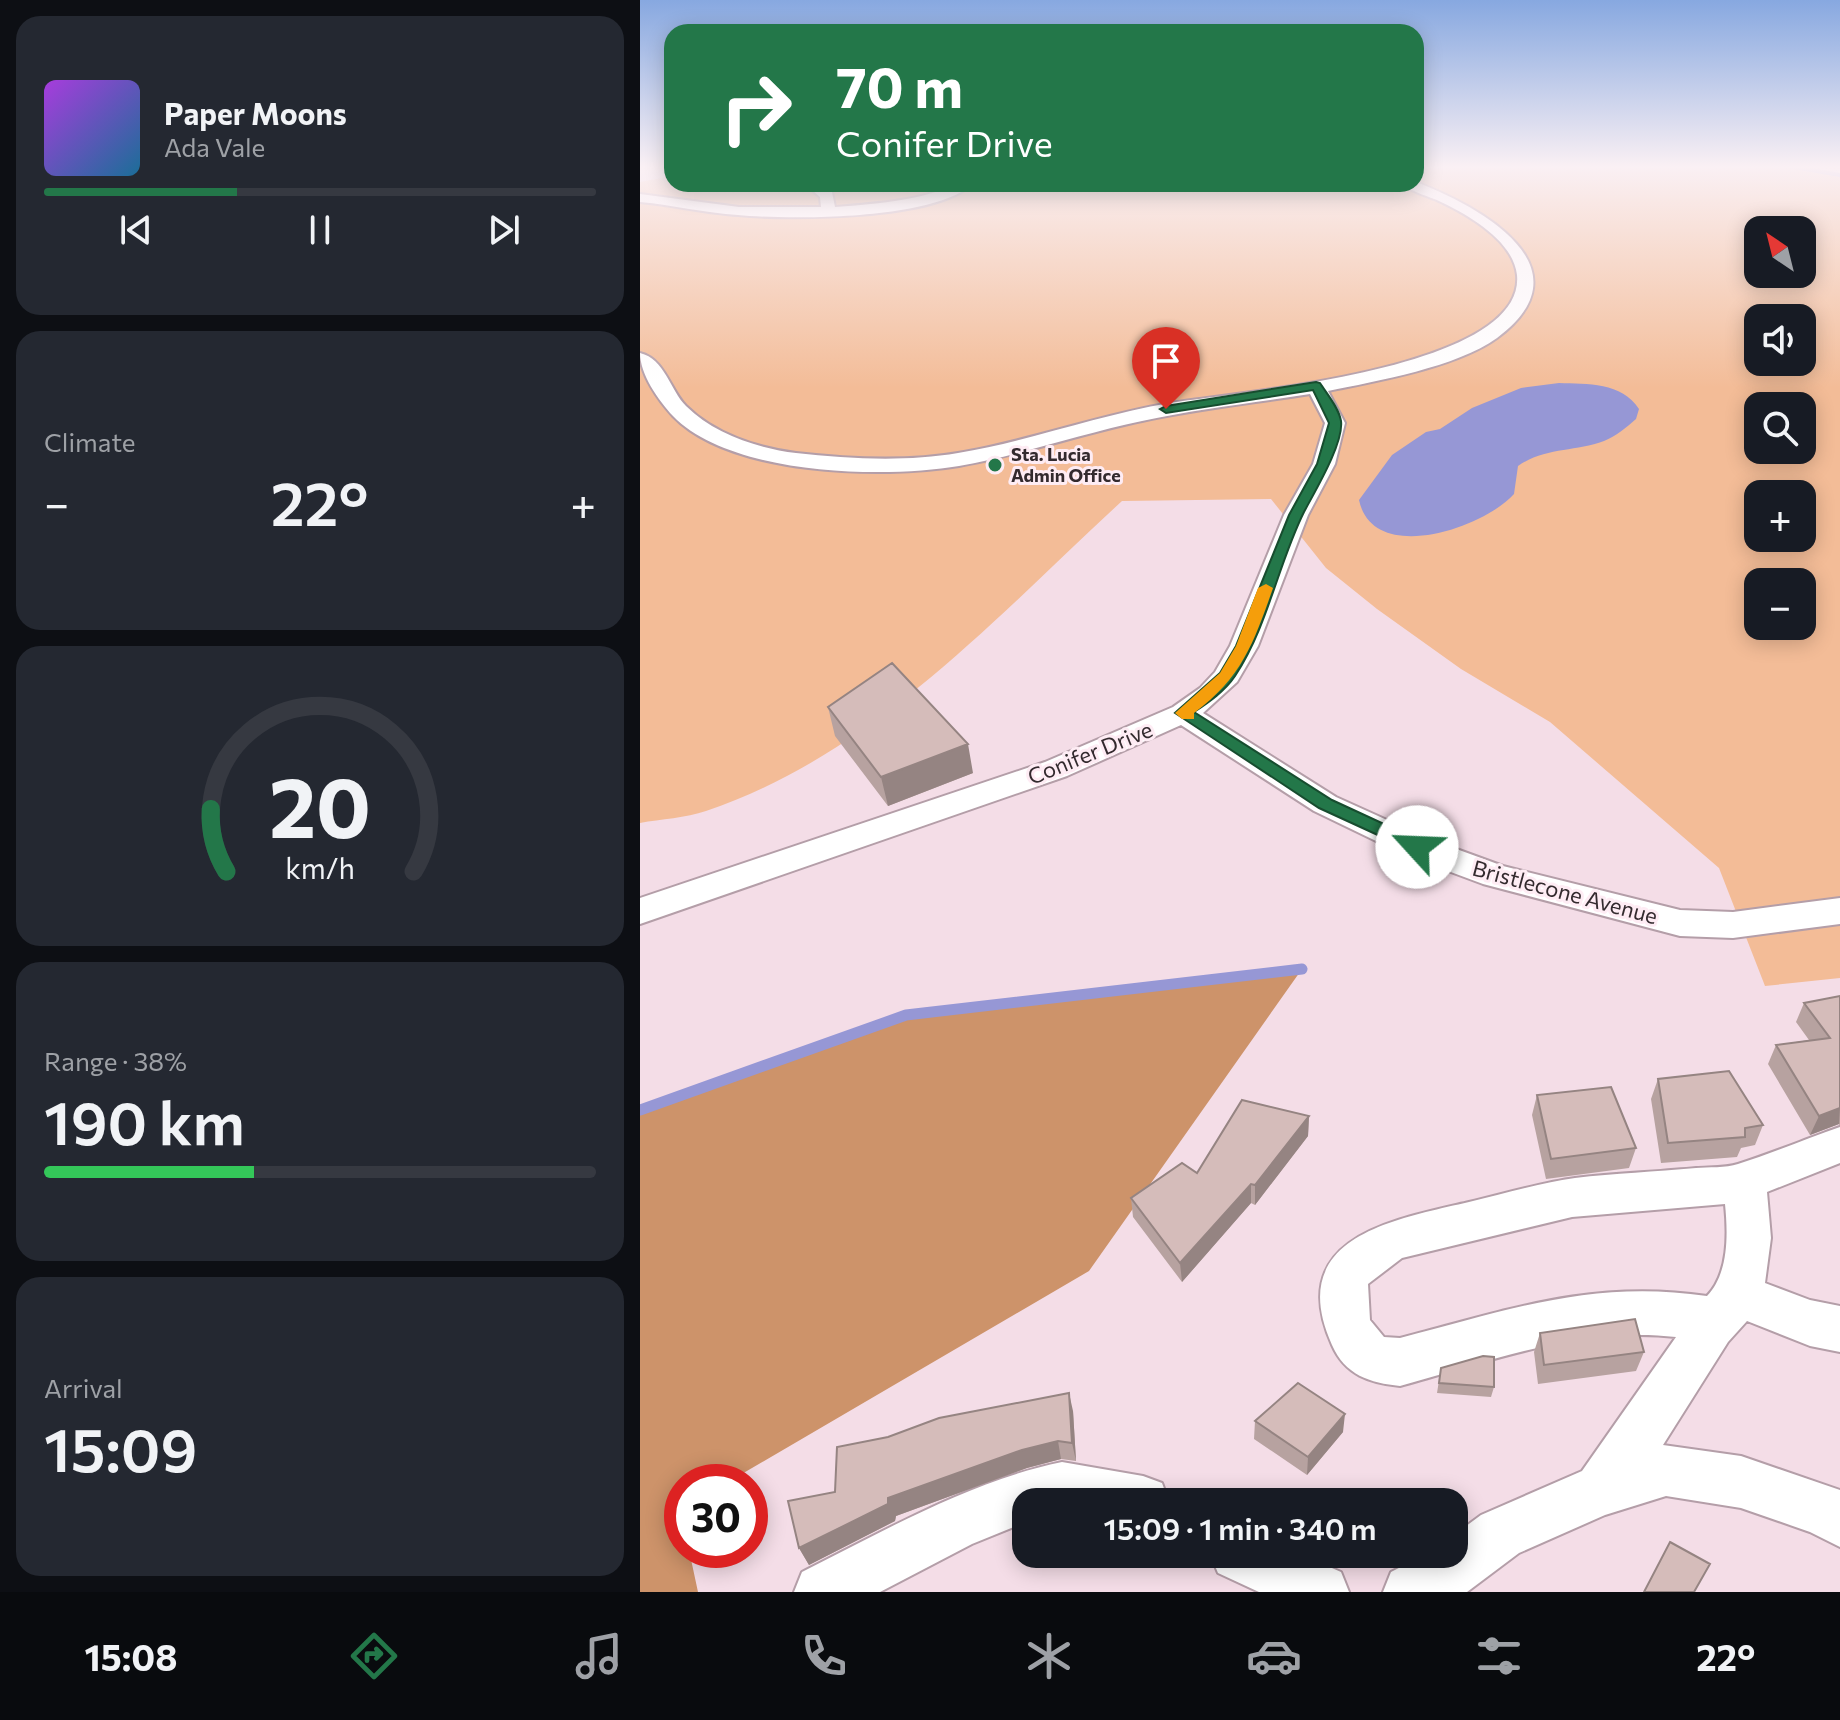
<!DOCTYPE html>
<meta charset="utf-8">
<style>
:root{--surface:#171b24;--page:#242831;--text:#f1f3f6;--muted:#9ea1a6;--line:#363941;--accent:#237749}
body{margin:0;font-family:Commissioner,sans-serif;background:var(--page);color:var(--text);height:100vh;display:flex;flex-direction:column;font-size:30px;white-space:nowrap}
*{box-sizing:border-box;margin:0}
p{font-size:26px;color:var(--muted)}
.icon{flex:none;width:44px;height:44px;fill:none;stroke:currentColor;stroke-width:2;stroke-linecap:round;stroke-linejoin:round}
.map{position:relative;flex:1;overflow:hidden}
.sheet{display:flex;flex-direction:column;gap:16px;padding:16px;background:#0d0f14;width:640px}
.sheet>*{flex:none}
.banner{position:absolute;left:24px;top:24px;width:760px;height:168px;border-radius:24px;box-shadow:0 4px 20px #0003;background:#237749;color:#fff;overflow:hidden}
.needle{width:52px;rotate:325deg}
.buttons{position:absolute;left:1104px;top:216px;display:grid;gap:16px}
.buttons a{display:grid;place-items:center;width:72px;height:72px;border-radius:16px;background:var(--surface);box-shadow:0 4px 20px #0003;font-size:40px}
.speed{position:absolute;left:24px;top:1464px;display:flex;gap:16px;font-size:40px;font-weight:700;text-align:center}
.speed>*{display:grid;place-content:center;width:104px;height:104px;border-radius:50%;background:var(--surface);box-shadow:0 4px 20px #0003;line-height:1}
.speed .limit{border:12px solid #d22;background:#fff;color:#111}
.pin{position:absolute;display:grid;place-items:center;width:68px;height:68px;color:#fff;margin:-82px -34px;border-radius:50% 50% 50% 0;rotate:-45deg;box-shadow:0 0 8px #0007}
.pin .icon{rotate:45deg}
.me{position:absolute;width:88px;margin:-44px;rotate:295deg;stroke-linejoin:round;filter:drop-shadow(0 0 6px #0008)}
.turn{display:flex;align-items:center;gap:28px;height:168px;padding:0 40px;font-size:36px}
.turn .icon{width:104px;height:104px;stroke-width:2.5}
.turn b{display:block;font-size:56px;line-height:68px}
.big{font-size:60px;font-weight:600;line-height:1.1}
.sheet .widget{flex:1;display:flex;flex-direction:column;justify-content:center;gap:12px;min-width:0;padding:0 28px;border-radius:24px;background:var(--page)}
.sheet .dial{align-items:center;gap:0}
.dial svg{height:208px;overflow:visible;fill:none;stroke:var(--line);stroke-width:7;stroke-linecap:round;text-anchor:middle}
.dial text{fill:var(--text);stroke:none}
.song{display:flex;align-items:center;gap:24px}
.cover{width:96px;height:96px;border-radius:12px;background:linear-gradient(135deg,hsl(280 70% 55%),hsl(200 70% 35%))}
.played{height:8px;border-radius:4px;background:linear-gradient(90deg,var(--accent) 35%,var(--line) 35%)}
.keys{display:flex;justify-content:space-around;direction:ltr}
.heat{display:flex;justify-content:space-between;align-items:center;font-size:44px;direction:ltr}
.charge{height:12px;border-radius:6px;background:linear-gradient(90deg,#34c759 38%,var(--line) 0)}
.trip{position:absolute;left:372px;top:1488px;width:456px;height:80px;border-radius:24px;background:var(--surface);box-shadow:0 4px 20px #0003;font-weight:600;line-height:80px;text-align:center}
.menu{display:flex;height:128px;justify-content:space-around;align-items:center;background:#090b0e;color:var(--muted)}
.menu .icon{width:56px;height:56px}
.menu .on{color:var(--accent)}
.menu b{font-size:36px;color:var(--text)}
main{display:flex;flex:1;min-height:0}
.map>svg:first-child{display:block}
.green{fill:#f3bc97;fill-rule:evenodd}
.forest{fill:#cd936a}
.water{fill:#9697d5}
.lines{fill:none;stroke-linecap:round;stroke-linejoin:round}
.stream-far1{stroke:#9697d5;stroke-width:4}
.stream{stroke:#9697d5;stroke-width:11}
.minor-casing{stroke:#b49ea8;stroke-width:4}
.minor{fill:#fff;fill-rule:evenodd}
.wall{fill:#b7a2a0}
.shaded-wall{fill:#958482}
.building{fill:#d5bcba;stroke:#958482;stroke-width:2}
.route{fill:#237749;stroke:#174d2f;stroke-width:2}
.slow{fill:#f59e0b}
.poi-dot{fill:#237749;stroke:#feecf4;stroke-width:3}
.labels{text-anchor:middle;stroke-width:6;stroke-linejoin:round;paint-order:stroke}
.far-poi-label{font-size:18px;font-weight:bold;fill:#332a2e;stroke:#feecf4;text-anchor:start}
.street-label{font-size:22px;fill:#332a2e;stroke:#feecf4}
</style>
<main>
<section class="sheet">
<div class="widget">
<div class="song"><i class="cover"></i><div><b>Paper Moons</b><p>Ada Vale</p></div></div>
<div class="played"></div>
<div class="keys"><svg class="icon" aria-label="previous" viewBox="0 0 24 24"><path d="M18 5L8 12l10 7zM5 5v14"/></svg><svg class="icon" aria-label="pause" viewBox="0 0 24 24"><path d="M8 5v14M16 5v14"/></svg><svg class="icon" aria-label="next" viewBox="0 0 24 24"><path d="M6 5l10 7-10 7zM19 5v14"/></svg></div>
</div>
<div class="widget"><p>Climate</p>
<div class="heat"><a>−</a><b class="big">22°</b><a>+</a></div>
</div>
<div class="widget dial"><svg viewBox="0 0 100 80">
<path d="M14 69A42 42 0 1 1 86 69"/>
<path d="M14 69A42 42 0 0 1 8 45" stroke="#237749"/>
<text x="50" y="56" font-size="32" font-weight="700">20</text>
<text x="50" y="72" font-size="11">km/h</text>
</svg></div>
<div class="widget"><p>Range · 38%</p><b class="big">190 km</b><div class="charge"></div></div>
<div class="widget"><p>Arrival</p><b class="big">15:09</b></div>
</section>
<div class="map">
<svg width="1200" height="1592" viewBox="0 0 1200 1592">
<rect width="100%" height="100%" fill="#f4dde7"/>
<path class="green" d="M776,166H1148L1200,175V978L1125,986L1079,868L910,722L821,669L737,609L686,568L631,499L482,501C355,618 234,754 66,811C46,818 21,819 0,823V182L32,176V184H776ZM1118,230H1162V274H1118ZM1118,318H1162V362H1118ZM1118,406H1162V450H1118ZM1118,494H1162V538H1118ZM1118,582H1162V626H1118Z"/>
<path class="forest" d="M662,969L449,1271L88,1482H42V1550H49L58,1592H0V1110L266,1015Z"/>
<path class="water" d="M919,383C947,384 982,382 999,409L996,419C986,428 976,436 964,441C935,452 905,447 878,466L874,494C844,528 733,566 719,500L752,455L786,432L800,429L832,408L881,388Z"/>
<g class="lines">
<path class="stream-far1" d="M1148,166L1200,175"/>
<path class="stream" d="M0,1110L266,1015L662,969"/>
<defs>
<path id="minor" d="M776,182C841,207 951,268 857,338C817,367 737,381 688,391L705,423L695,464L668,515L618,646L597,682L563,713L696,797L789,839L863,866L1040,910L1093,912L1200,898V924L1093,938L1040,936L843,884L765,855L674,811L541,725L427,776L0,924V898L405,762L533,707L560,688L575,672L590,646L644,515L673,464L685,423L670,394C614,403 557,409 502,421C440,434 381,455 319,466C242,479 90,475 33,416C18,400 0,374 0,353C25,359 30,390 46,406C74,434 117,448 156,453C209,459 266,462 318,453C390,441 458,415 530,403C596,392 886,370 877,275C873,240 828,215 801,202C789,196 773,193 763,184H776Z
M165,184H181L192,192L195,207C222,205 250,203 277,197C297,193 312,184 332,184C295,220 149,220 98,215C65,213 33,205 0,202V194L99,207H181L180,197Z
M1200,1127V1163L1127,1192L1131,1238L1125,1283L1170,1300L1200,1306V1352L1170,1346L1107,1321L1088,1342L1023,1445L1101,1456L1200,1490V1547L1170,1532L1101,1508L1026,1496L965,1515L879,1553L827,1592H743L751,1572L786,1554H814V1535L841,1515L942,1471L1036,1337C941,1326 851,1361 760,1386C730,1383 705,1375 692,1345C644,1238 751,1220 829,1202C863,1194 899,1183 935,1178C975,1173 1015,1172 1056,1168C1068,1167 1086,1168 1098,1164C1132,1153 1166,1139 1200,1127ZM1085,1204C1088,1234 1089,1273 1067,1296C953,1279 868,1310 760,1338L744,1337L730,1320L728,1284L762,1258L932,1217Z
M422,1462L503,1476L522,1483L529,1502H386V1522L332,1544L240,1592H154L162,1572C246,1530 330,1481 422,1462Z
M570,1554H660L701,1572L709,1592H619L578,1573Z"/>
</defs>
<use href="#minor" class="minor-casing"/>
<use href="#minor" class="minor"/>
</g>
<path class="wall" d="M188,707L333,773L248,806L195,736Z
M1200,996V1126L1199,1124L1170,1135L1128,1064L1136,1045L1169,1040L1156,1022L1164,1003Z
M1018,1079L1123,1125L1115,1145L1101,1148L1097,1157L1021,1163L1011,1099Z
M897,1095L996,1148L989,1168L906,1179L892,1115Z
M669,1116L668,1136L615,1205L611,1203L542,1282L493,1217L491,1198L557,1173Z
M900,1333L1004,1352L996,1371L898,1384L894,1352Z
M801,1368L854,1387L851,1397L797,1393Z
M433,1411L436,1461L421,1459L387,1468L256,1516L255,1521L169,1565L159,1548L195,1492L248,1437Z
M615,1421L703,1432L667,1475L614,1439Z"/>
<path class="shaded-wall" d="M328,744L333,773L248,806L241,777Z
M1200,1108L1199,1124L1170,1135L1179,1116Z
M669,1116L668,1136L615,1205V1185Z
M611,1184V1203L542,1282L540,1263Z
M429,1393L433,1411L436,1461L432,1443Z
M705,1414L703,1432L667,1475L668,1457Z
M418,1441L421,1459L387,1468L256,1516L255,1521L169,1565L159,1548L248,1498L382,1450Z"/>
<path class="building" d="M252,663L328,744L241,777L188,707Z
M1200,996V1108L1179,1116L1136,1045L1190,1038L1164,1003Z
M1089,1071L1123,1125L1105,1128V1137L1028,1143L1018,1079Z
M971,1087L996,1148L911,1159L897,1095Z
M602,1100L669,1116L615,1185L611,1184L540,1263L491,1198L542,1163L557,1173Z
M995,1319L1004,1352L904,1365L900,1333Z
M843,1356L854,1357V1387L799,1383L801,1368Z
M658,1383L705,1414L668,1457L615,1421Z
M429,1393L432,1443L418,1441L382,1450L248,1498V1504L159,1548L148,1501L195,1492L197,1447L248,1437L299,1418Z
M1030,1542L1070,1564L1054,1592H1004Z"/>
<linearGradient id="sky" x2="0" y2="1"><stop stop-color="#87a8e0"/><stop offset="0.43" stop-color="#faf0f4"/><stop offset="1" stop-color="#faf0f4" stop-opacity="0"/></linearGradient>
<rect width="1200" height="388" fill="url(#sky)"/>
<path class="route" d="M676,382L680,383C687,394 699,408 701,421C704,443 675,491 664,512C638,564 628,626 595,676C585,691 569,702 554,712L692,800L783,842L786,847L777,853L679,808L535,713L580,673L596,646L649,515L677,464L689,423L673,390L526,413L520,409L526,406Z"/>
<path class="slow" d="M626,584L633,588C614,642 602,678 554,713V719H542L535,713L580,673L596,646L618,588Z"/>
<circle class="poi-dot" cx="355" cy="465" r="8"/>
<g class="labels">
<g class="far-poi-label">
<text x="371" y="461">Sta. Lucia<tspan x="371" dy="21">Admin Office</tspan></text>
</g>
<g class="street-label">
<text transform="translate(450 753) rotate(-22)" y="8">Conifer Drive</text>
<text transform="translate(925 892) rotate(15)" y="8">Bristlecone Avenue</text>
</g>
</g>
</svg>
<div class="buttons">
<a><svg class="needle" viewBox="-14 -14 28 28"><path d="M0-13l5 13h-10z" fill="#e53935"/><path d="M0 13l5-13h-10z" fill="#9ea1a6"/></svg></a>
<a><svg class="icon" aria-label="sound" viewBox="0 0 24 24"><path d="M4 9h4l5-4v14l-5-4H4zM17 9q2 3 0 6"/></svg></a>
<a><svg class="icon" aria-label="search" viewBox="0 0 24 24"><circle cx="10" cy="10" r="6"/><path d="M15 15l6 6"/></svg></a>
<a>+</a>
<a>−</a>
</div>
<div class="speed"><div class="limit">30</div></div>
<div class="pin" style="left:526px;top:409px;background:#d93025"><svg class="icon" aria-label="arrive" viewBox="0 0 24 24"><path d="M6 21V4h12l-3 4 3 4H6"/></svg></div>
<svg class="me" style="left:777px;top:847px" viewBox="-20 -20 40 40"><circle r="19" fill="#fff"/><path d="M0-13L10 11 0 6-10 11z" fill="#237749"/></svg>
<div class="trip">15:09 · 1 min · 340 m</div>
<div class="banner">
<div class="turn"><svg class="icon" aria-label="right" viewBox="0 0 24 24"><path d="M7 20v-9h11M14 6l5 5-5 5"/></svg><div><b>70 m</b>Conifer Drive</div></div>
</div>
</div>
</main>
<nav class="menu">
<b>15:08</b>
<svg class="icon on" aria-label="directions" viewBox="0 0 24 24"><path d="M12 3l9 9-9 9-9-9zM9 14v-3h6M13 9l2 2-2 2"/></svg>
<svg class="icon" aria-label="music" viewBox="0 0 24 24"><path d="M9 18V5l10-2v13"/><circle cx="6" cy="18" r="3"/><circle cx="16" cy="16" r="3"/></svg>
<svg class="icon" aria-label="phone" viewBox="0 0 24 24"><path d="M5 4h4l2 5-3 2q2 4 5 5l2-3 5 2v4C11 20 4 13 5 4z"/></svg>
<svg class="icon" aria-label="climate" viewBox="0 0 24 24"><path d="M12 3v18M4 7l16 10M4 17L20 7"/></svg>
<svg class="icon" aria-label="car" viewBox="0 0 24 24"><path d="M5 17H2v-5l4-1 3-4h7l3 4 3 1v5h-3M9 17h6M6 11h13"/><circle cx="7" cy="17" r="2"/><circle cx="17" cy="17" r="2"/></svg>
<svg class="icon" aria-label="filters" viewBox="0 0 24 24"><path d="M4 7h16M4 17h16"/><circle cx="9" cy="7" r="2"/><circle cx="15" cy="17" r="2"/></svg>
<b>22°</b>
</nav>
